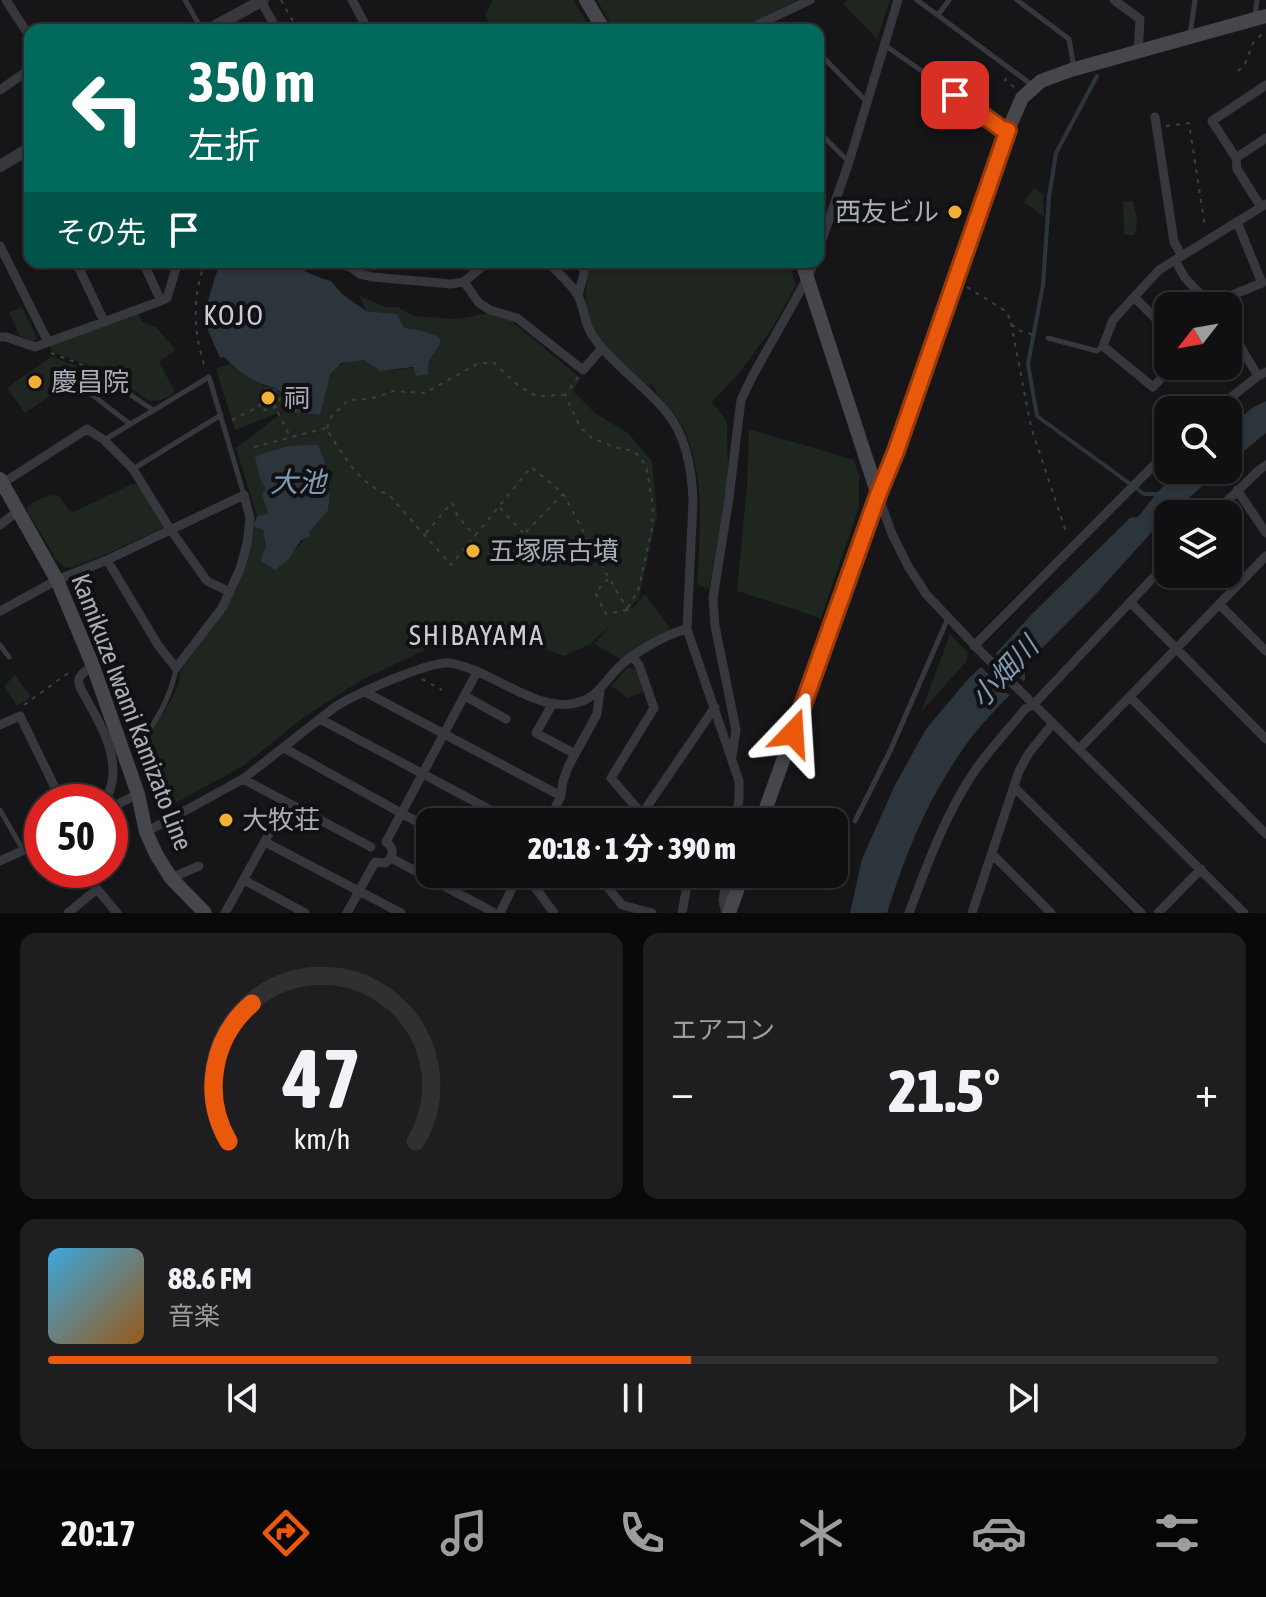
<!DOCTYPE html>
<html lang="ja">
<meta charset="utf-8">
<style>
:root{--surface:#101012;--page:#1e1e20;--text:#f1f3f6;--muted:#9c9d9f;--line:#303032;--accent:#ea580c}
body{margin:0;font-family:"Asap Condensed","Noto Sans JP",sans-serif;background:var(--page);color:var(--text);height:100vh;display:flex;flex-direction:column;font-size:30px;white-space:nowrap}
*{box-sizing:border-box;margin:0}
p{font-size:26px;color:var(--muted)}
.icon{flex:none;width:44px;height:44px;fill:none;stroke:currentColor;stroke-width:2;stroke-linecap:round;stroke-linejoin:round}
.map{position:relative;height:913px;overflow:hidden}
.sheet{display:flex;flex-direction:column;gap:20px;padding:20px;background:#09090a;flex:1}
.sheet>*{flex:none}
.top-card{position:absolute;left:24px;top:24px;width:800px;height:244px;border-radius:16px;box-shadow:0 2px 6px #0004,0 0 0 2px var(--line);background:#00695c;color:#fff;overflow:hidden}
.needle{width:52px;rotate:239deg}
.controls{position:absolute;left:1154px;top:292px;display:grid;gap:16px}
.controls a{display:grid;place-items:center;width:88px;height:88px;border-radius:16px;background:var(--surface);box-shadow:0 2px 6px #0004,0 0 0 2px var(--line);font-size:40px}
.speed{position:absolute;left:24px;top:784px;display:flex;gap:16px;font-size:40px;font-weight:700;text-align:center}
.speed>*{display:grid;place-content:center;width:104px;height:104px;border-radius:50%;background:var(--surface);box-shadow:0 2px 6px #0004,0 0 0 2px var(--line);line-height:1}
.speed .limit{border:12px solid #d22;background:#fff;color:#111}
.pin{position:absolute;display:grid;place-items:center;width:68px;height:68px;color:#fff;margin:-34px;border-radius:16px;box-shadow:0 4px 12px #0006}
.me{position:absolute;width:88px;margin:-44px;rotate:20deg;stroke-linejoin:round;filter:drop-shadow(0 0 6px #0008)}
.turn{display:flex;align-items:center;gap:28px;height:168px;padding:0 32px;font-size:36px}
.turn .icon{width:104px;height:104px;stroke-width:2.5}
.turn b{display:block;font-size:56px;line-height:68px}
.then{display:flex;align-items:center;height:76px;padding:0 32px;background:#0003;gap:16px;font-size:30px}
.big{font-size:60px;font-weight:800;line-height:1.1}
.sheet .tile{flex:1;display:flex;flex-direction:column;justify-content:center;gap:12px;min-width:0;padding:0 28px;border-radius:16px;background:var(--page)}
.sheet .dial{align-items:center;gap:0}
.dial svg{height:208px;overflow:visible;fill:none;stroke:var(--line);stroke-width:7;stroke-linecap:round;text-anchor:middle}
.dial text{fill:var(--text);stroke:none}
.song{display:flex;align-items:center;gap:24px}
.cover{width:96px;height:96px;border-radius:12px;background:linear-gradient(135deg,hsl(200 70% 55%),hsl(30 70% 35%))}
.played{height:8px;border-radius:4px;background:linear-gradient(90deg,var(--accent) 55%,var(--line) 55%)}
.keys{display:flex;justify-content:space-around;direction:ltr}
.heat{display:flex;justify-content:space-between;align-items:center;font-size:44px;direction:ltr}
.sheet .tiles{flex:1;display:grid;gap:20px;grid-template-columns:1fr 1fr}
.tile:last-child{grid-column:span 2}
.trip{position:absolute;left:416px;top:808px;width:432px;height:80px;border-radius:16px;background:var(--surface);box-shadow:0 2px 6px #0004,0 0 0 2px var(--line);font-weight:800;line-height:80px;text-align:center}
.tabs{display:flex;height:128px;justify-content:space-around;align-items:center;background:#060607;color:var(--muted)}
.tabs .icon{width:56px;height:56px}
.tabs .selected{color:var(--accent)}
.tabs b{font-size:36px;color:var(--text)}
.map>svg:first-child{display:block}
.green{fill:#1e261f}
.water{fill:#2c353c}
.pier{fill:#161618}
.lines{fill:none;stroke-linecap:round;stroke-linejoin:round}
.stream{stroke:#2c353c;stroke-width:4}
.path{stroke:#3d3f44;stroke-width:2;stroke-dasharray:4 6;stroke-linecap:butt}
.service{stroke:#37383d;stroke-width:5}
.minor{stroke:#37383d;stroke-width:9}
.tertiary{stroke:#37383d;stroke-width:12}
.secondary{stroke:#45474d;stroke-width:14}
.route-casing{stroke:#983908;stroke-width:20}
.route{stroke:#ea580c;stroke-width:14}
.poi-dot{fill:#f2b134;stroke:#111113;stroke-width:3}
.labels{text-anchor:middle;stroke-width:8;stroke-linejoin:round;paint-order:stroke}
.poi-label{font-size:26px;fill:#a8adb8;stroke:#111113;text-anchor:start}
.street-label{font-size:26px;fill:#a8adb8;stroke:#111113}
.neighbourhood-label{font-size:28px;letter-spacing:2px;fill:#c9ccd4;stroke:#111113}
.water-label{font-size:28px;font-style:italic;fill:#7f9bb3;stroke:#111113}
</style>
<div class="map">
<svg width="1266" height="913" viewBox="0 0 1266 913">
<rect width="100%" height="100%" fill="#161618"/>
<path class="green" d="M493,0H573L587,23L576,30H494L485,15Z
M597,0H797L736,30H614Z
M849,0H890L877,39L842,3Z
M1034,188L1043,194L1044,217L1024,202Z
M1133,201C1135,212 1140,224 1134,235H1124L1123,202Z
M590,262H731L738,272L736,262H789L796,285L773,327L739,373L712,402L727,421L728,477L709,590L697,584C700,532 706,478 684,429C676,412 659,401 652,383L649,386C627,369 589,336 586,307C584,292 589,277 590,262Z
M360,296L385,307H398L413,316L457,319L490,313L510,320L581,378L573,391L595,413L628,433L652,461L657,515L639,598L630,608L634,607L645,594L671,630L635,649L622,660L594,644L612,624L590,644L564,656L522,641L464,631L360,681L304,717L243,766L161,811L157,810L141,765L143,737C156,725 182,690 180,672C213,626 248,585 253,526L263,530L266,547L260,561L275,570C289,557 303,543 312,527L260,477L266,489L263,494L268,515L257,516L236,448L284,411L319,415C326,390 327,358 361,360C369,361 376,370 384,370C404,372 406,363 428,373V363L441,343L420,330L404,328L397,314L366,311Z
M22,307L37,337L34,342L20,336L9,313Z
M138,313L142,322L156,327L176,350L159,362L173,388L174,394L161,400L150,401L104,371L52,352L50,346Z
M52,356L76,366L82,373L25,413L7,388Z
M229,364L264,386C273,385 278,389 283,396L281,406L283,411L235,430L216,369Z
M749,429L854,460L859,475V507L821,618L737,591L747,486Z
M136,484L141,487L164,523L163,528L107,554L70,568L64,567L57,561L26,509C33,501 49,493 59,496L69,510L74,512L130,485Z
M950,634L968,653L966,662L921,712Z
M628,667L636,670L643,692L628,698L611,686Z
M15,675L31,697L17,706L4,686Z"/>
<path class="water" d="M220,262H299L302,270L321,278L331,281L342,294L366,311L397,314L404,328L420,330L439,337L441,343L428,363V374L416,376L413,367L381,371L363,360L341,363L330,375L320,415L284,411L282,406L284,396C277,387 272,387 262,384C249,379 233,367 224,357L220,358L207,328L204,313Z
M1266,401V433L1228,464V428L1252,408Z
M305,445H318L331,477L328,510L309,533L310,536L301,540L288,560L275,570L260,561L266,547L263,530L253,526L257,516L268,514L262,494L266,489L260,478L255,456L285,447Z
M1179,470H1221L1170,514H1168L1095,595L1025,665V680C1003,702 980,724 963,749C927,800 905,855 887,913H850L862,859L894,787L926,729L969,678L997,652L1032,614L1130,518L1138,517L1156,494Z"/>
<path class="pier" d="M993,651L1026,684L1012,698L978,664Z"/>
<g class="lines">
<path class="stream" d="M1097,76L1056,153L1049,197L1043,285L1028,364L1037,416L1144,494H1160"/>
<path class="path" d="M281,0L298,30
M1238,71L1245,64L1253,43L1264,32
M1006,78L1005,80L1014,87
M1166,126L1189,123L1205,227
M205,262C192,298 193,334 206,370
M967,287L1007,312L1011,323L1017,330L1038,336
M1011,323L1031,427L1067,535
M51,353L96,370L103,376
M578,377L565,395L580,427L592,438L614,447L634,451L646,465L653,507L652,529L638,591L627,609
M1160,397L1178,407L1177,410
M273,403L290,436
M232,420L260,406L257,401L263,391L268,388L274,390L280,399L276,407L265,410L260,406
M327,428L331,417L348,400L370,399L394,391L425,393L477,364L493,362L520,387L537,396L564,395
M254,447L326,428C342,454 359,484 389,495L451,565L531,467L563,493L598,559L630,614
M452,503L457,515L475,536
M500,508L542,553L597,559
M526,532L563,494
M426,533L452,502
M608,579L595,593L606,614L627,610
M422,679L442,690
M24,705L71,671
M73,870L81,887"/>
<path class="service" d="M185,0L202,30
M917,0L1032,85
M1017,0L1069,39L1073,62L1072,69
M938,15L949,0
M1255,15L1257,0
M792,27L796,30
M1190,35L1195,0
M886,46L1005,129
M818,52L866,101
M818,131L848,161
M1048,338L1097,351L1102,346
M130,424L91,394L110,381L153,410
M104,440L209,377L244,495
M133,469L221,415
M0,645L9,657
M149,731C162,710 172,692 176,668
M0,810L23,850
M855,821L891,749L948,618"/>
<path class="minor" d="M6,0L30,37
M352,0L368,30
M1114,0L1140,19L1138,53
M261,1L277,30
M746,30L810,0
M0,90L30,69
M1155,117L1174,242L1182,256
M24,152L30,165
M1236,158L1266,138
M1261,207L1237,169L1236,158L1212,121L1266,85
M0,246L48,342
M818,251L849,162L898,0
M1175,260L1185,278L1210,304L1262,283L1237,222
M76,262L104,321
M143,262L161,301
M335,262L352,268L360,274L373,277L451,284L464,282L479,303L490,310L517,318L583,370L602,348
M548,262C557,272 570,283 577,294C585,307 583,324 595,339C616,368 646,386 668,414C687,438 692,471 693,501L687,629L739,781V799L735,822
M464,282L487,262
M578,295L584,274V262
M1135,298L1168,331
M0,337H6L35,347L161,301L167,298L178,262
M1240,346L1258,376
M1173,366L1153,387L1103,346L1113,320L1159,270L1266,204
M1215,410L1258,376L1266,372
M3,483L87,429L104,440L133,469L170,529L207,581L230,592
M1237,490L1266,533
M878,495L892,534L908,566L926,594L979,650L1244,913
M1214,514L1258,471L1266,465
M0,525L19,510
M1130,602L1266,739
M1219,604L1266,651
M0,611L57,580L107,560L244,495L250,518L247,544L240,569L222,608L176,668L158,645L107,560
M974,646L1168,451
M633,657L639,665L654,708L611,778L642,814L715,707
M93,666C88,670 81,672 79,679C77,686 85,695 88,702C105,731 125,770 104,802
M365,692L561,796
M465,696L506,719
M1130,697L1266,834
M553,703L536,733L575,754
M320,719L513,822
M0,725L20,716L62,802
M284,748L430,829
M1079,749L1266,556
M732,756L736,730L715,626L713,598L729,498L741,400L752,377L808,277L814,262
M243,779L371,847
M1014,787L1141,913
M110,808L138,794
M548,822L561,796L563,781L568,767L597,714L600,691
M697,822L698,818L724,822
M146,832L243,779L335,707C354,695 428,661 449,663C466,665 486,675 501,683C522,693 546,707 570,704C597,700 601,685 618,668C633,653 666,634 687,629
M265,842L401,913
M386,842L477,672
M992,854L1051,913
M391,858L495,913
M0,861L42,842
M375,862L385,863C394,858 395,848 386,842
M525,874L554,913
M597,874L622,905L652,913
M171,878L199,866
M244,880L305,913
M68,913L97,889L117,913
M225,913L286,803
M347,913L375,862
M500,913L519,874
M682,913L689,874
M726,913L723,901L727,874
M909,913C927,865 945,815 974,772C989,750 1008,730 1025,709L1034,704L1168,562
M972,913L1019,771L1029,753L1053,723
M1158,913L1201,869"/>
<path class="tertiary" d="M208,30L263,0
M0,166L30,148"/>
<path class="secondary" d="M586,0L604,30
M802,262L878,495
M0,479L57,580L93,666L138,794L146,832L156,854L171,878L205,913
M761,822L878,495L896,451L1008,130L1022,98L1041,81L1071,70L1266,16
M729,913L743,874"/>
</g>
<g class="lines">
<defs>
<path id="route" d="M793,733L878,495L896,451L1008,130L1002,129L955,95"/>
</defs>
<use href="#route" class="route-casing"/>
<use href="#route" class="route"/>
</g>
<g class="poi-dot">
<circle cx="955" cy="212" r="8"/>
<circle cx="35" cy="382" r="8"/>
<circle cx="268" cy="398" r="8"/>
<circle cx="473" cy="551" r="8"/>
<circle cx="226" cy="820" r="8"/>
</g>
<g class="labels">
<g class="poi-label">
<text x="939" y="221" text-anchor="end">西友ビル</text>
<text x="51" y="391">慶昌院</text>
<text x="284" y="407">祠</text>
<text x="489" y="560">五塚原古墳</text>
<text x="242" y="829">大牧荘</text>
</g>
<g class="street-label">
<text transform="translate(132 712) rotate(69)" y="9">Kamikuze Iwami Kamizato Line</text>
</g>
<g class="neighbourhood-label">
<text x="234" y="325">KOJO</text>
<text x="477" y="645">SHIBAYAMA</text>
</g>
<g class="water-label">
<text x="298" y="492">大池</text>
<text transform="translate(1004 672) rotate(-47)" y="10">小畑川</text>
</g>
</g>
</svg>
<div class="controls">
<a><svg class="needle" viewBox="-14 -14 28 28"><path d="M0-13l5 13h-10z" fill="#e53935"/><path d="M0 13l5-13h-10z" fill="#9c9d9f"/></svg></a>
<a><svg class="icon" aria-label="search" viewBox="0 0 24 24"><circle cx="10" cy="10" r="6"/><path d="M15 15l6 6"/></svg></a>
<a><svg class="icon" aria-label="layers" viewBox="0 0 24 24"><path d="M12 4l9 5-9 5-9-5zM3 14l9 5 9-5"/></svg></a>
</div>
<div class="speed"><div class="limit">50</div></div>
<div class="pin" style="left:955px;top:95px;background:#d93025"><svg class="icon" aria-label="arrive" viewBox="0 0 24 24"><path d="M6 21V4h12l-3 4 3 4H6"/></svg></div>
<svg class="me" style="left:793px;top:733px" viewBox="-20 -20 40 40"><path d="M0-17L14 15 0 8-14 15z" fill="#ea580c" stroke="#fff" stroke-width="4"/></svg>
<div class="trip">20:18 · 1 分 · 390 m</div>
<div class="top-card">
<div class="turn"><svg class="icon" aria-label="left" viewBox="0 0 24 24"><path d="M17 20v-9H6M10 6l-5 5 5 5"/></svg><div><b>350 m</b>左折</div></div>
<div class="then">その先<svg class="icon" aria-label="arrive" viewBox="0 0 24 24"><path d="M6 21V4h12l-3 4 3 4H6"/></svg></div>
</div>
</div>
<section class="sheet">
<div class="tiles">
<div class="tile dial"><svg viewBox="0 0 100 80">
<path d="M14 69A42 42 0 1 1 86 69"/>
<path d="M14 69A42 42 0 0 1 23 16" stroke="#ea580c"/>
<text x="50" y="56" font-size="32" font-weight="700">47</text>
<text x="50" y="72" font-size="11">km/h</text>
</svg></div>
<div class="tile"><p>エアコン</p>
<div class="heat"><a>−</a><b class="big">21.5°</b><a>+</a></div>
</div>
<div class="tile">
<div class="song"><i class="cover"></i><div><b>88.6 FM</b><p>音楽</p></div></div>
<div class="played"></div>
<div class="keys"><svg class="icon" aria-label="previous" viewBox="0 0 24 24"><path d="M18 5L8 12l10 7zM5 5v14"/></svg><svg class="icon" aria-label="pause" viewBox="0 0 24 24"><path d="M8 5v14M16 5v14"/></svg><svg class="icon" aria-label="next" viewBox="0 0 24 24"><path d="M6 5l10 7-10 7zM19 5v14"/></svg></div>
</div>
</div>
</section>
<nav class="tabs">
<b>20:17</b>
<svg class="icon selected" aria-label="directions" viewBox="0 0 24 24"><path d="M12 3l9 9-9 9-9-9zM9 14v-3h6M13 9l2 2-2 2"/></svg>
<svg class="icon" aria-label="music" viewBox="0 0 24 24"><path d="M9 18V5l10-2v13"/><circle cx="6" cy="18" r="3"/><circle cx="16" cy="16" r="3"/></svg>
<svg class="icon" aria-label="phone" viewBox="0 0 24 24"><path d="M5 4h4l2 5-3 2q2 4 5 5l2-3 5 2v4C11 20 4 13 5 4z"/></svg>
<svg class="icon" aria-label="climate" viewBox="0 0 24 24"><path d="M12 3v18M4 7l16 10M4 17L20 7"/></svg>
<svg class="icon" aria-label="car" viewBox="0 0 24 24"><path d="M5 17H2v-5l4-1 3-4h7l3 4 3 1v5h-3M9 17h6M6 11h13"/><circle cx="7" cy="17" r="2"/><circle cx="17" cy="17" r="2"/></svg>
<svg class="icon" aria-label="filters" viewBox="0 0 24 24"><path d="M4 7h16M4 17h16"/><circle cx="9" cy="7" r="2"/><circle cx="15" cy="17" r="2"/></svg>
</nav>
